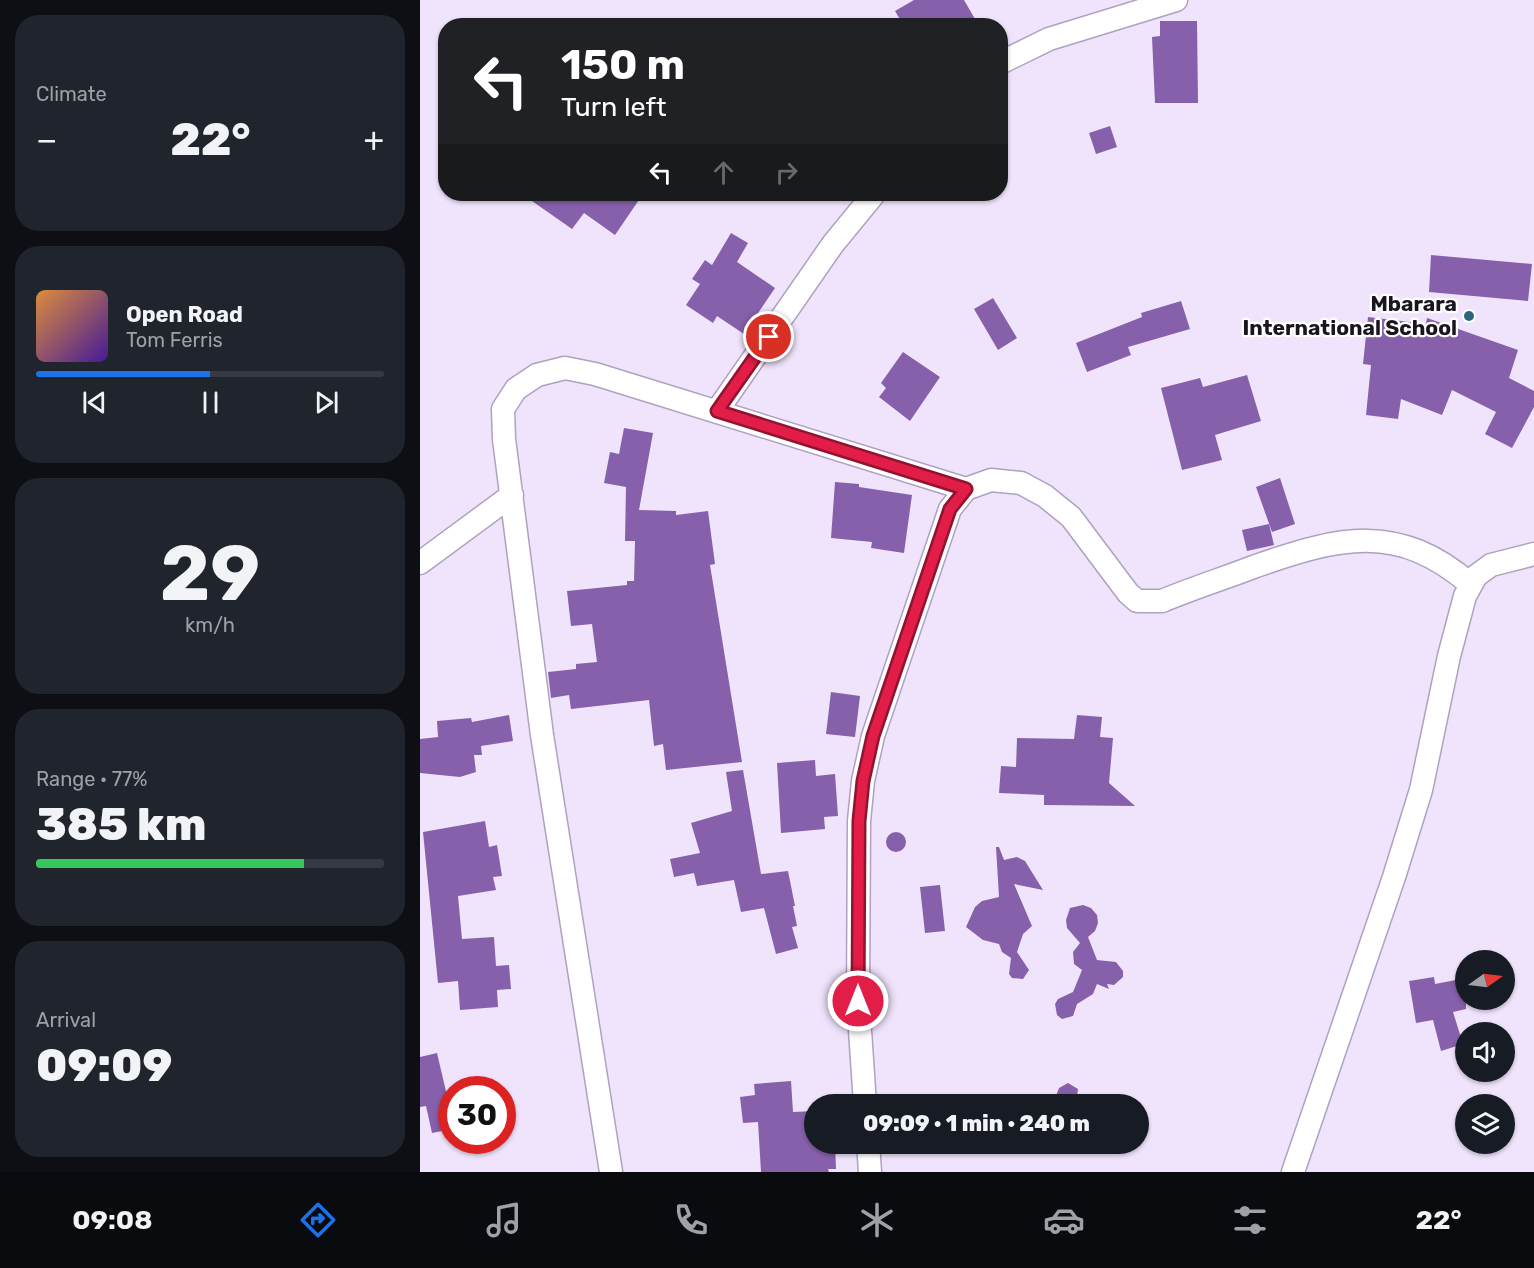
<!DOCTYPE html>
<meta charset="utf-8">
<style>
:root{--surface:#171b24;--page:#20242c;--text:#f1f3f6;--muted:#9ea1a6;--line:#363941;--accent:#1a73e8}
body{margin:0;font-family:Rubik,sans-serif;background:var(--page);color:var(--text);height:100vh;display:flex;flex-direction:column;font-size:22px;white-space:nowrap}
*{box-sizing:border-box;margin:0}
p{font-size:20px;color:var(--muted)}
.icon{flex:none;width:33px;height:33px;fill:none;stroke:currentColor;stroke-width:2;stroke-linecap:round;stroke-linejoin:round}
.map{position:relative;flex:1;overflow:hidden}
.details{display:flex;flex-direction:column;gap:15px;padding:15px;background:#0d0f14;width:420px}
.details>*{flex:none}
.top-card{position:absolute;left:18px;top:18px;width:570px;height:183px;border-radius:24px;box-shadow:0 2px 4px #0004;background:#202124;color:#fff;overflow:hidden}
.needle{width:39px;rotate:76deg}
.fabs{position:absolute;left:1035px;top:950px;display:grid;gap:12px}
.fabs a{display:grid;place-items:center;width:60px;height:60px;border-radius:50%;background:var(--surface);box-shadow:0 2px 4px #0004;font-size:30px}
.speed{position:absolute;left:18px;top:1076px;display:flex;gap:12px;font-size:30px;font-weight:700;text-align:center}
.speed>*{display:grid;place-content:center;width:78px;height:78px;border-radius:50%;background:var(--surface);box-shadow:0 2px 4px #0004;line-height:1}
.speed .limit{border:9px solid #d22;background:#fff;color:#111}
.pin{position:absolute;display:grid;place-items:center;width:51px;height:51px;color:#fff;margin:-26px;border:3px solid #fff;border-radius:50%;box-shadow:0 2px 6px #0007}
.me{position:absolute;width:66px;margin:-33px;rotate:0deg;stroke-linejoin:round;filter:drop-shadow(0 0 4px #0008)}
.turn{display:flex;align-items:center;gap:21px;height:126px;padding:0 24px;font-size:27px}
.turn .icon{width:78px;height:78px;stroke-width:2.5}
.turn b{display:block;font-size:42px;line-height:51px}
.lanes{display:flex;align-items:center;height:57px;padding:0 24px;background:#0003;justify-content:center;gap:30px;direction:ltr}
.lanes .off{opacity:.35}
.big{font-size:45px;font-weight:800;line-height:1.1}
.details .widget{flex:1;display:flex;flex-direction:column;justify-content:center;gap:9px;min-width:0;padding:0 21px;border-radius:24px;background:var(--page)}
.details .dial{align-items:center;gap:0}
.dial b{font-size:78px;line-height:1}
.song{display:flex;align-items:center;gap:18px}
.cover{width:72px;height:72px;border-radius:9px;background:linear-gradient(135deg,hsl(30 70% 55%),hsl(260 70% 35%))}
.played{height:6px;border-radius:3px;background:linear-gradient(90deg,var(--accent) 50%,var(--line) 50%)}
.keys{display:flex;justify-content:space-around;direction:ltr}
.heat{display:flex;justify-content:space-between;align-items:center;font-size:33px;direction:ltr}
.charge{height:9px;border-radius:4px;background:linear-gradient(90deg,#34c759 77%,var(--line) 0)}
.trip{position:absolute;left:384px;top:1094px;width:345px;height:60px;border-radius:30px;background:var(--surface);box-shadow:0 2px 4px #0004;font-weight:800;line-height:60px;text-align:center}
.tabs{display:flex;height:96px;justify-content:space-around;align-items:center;background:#090b0e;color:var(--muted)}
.tabs .icon{width:42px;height:42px}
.tabs .selected{color:var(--accent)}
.tabs b{font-size:27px;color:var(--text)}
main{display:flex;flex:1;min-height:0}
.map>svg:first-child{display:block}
.building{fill:#8660aa}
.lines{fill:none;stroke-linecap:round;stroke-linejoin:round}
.minor-casing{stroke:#afa1bf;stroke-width:25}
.minor{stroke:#fff;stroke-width:22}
.route-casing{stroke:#92132f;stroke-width:15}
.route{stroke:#e11d48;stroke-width:10}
.poi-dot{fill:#2e647f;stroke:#fff;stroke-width:2}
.labels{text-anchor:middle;stroke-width:4.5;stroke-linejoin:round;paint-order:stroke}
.poi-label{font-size:21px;font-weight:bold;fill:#1a141f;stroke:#fff;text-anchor:end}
</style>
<main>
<section class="details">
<div class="widget"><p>Climate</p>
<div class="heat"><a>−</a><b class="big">22°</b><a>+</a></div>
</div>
<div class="widget">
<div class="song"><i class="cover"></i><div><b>Open Road</b><p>Tom Ferris</p></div></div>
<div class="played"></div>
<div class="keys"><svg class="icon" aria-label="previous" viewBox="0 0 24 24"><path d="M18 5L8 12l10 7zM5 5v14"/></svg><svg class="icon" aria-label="pause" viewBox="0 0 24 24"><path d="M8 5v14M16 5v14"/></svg><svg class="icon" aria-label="next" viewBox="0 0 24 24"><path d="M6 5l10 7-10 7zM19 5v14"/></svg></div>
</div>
<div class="widget dial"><b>29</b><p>km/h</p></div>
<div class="widget"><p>Range · 77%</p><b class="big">385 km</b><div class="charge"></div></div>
<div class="widget"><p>Arrival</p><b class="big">09:09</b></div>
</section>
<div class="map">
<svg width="1114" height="1172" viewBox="0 0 1114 1172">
<rect width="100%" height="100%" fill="#f0e4fd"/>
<path class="building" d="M494,0H544L559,26H484L475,11Z
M740,21H777L778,103H735L732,37L740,36Z
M690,126L697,147L676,154L669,133Z
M102,194H223L195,235L164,213L152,229Z
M311,233L328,243L317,262L355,288L324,334L297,316L293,323L266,305L280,284L272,279L285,260L292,265Z
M1011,255L1112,264L1108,301L1009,292Z
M573,298L597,338L578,350L554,309Z
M761,301L770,329L708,347L711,355L667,372L656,343L722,317L721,313Z
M948,317L1006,324L1007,318L1098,350L1089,378L1114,391V407L1092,448L1065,434L1076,412L1032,390L1022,415L981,399L978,419L946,415L951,365L943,364Z
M483,352L520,377L490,421L459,397L466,388L461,383Z
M827,375L841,421L795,435L802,460L762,470L741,388L780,378L783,387Z
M204,428L233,433L219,510L256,511V515L288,511L295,564L290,565L322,762L246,770L243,744L234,746L229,700L151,709L149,695L131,698L128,672L156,669V664L177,662L172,624L151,626L147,591L207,585V581H214L215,541H205L206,487L184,483L190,452L199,454Z
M860,478L875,524L852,532L836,487Z
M415,482L439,484V487L492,495L484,553L451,548L452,542L411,538Z
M849,524L854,545L827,551L822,530Z
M411,692L440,696L435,737L406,734Z
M89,715L93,741L61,746L62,755H54L56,772L40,777L0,773V739L18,737L17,721L51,718L52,722Z
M657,715L682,717L680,737L693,738L689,783L715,806L624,805V795L579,793L581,766L596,767L597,738L654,739Z
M395,760L396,776L415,774L418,816L404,817L405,829L361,833L357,763Z
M323,770L341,874L368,871L375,906H373L377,926L372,927L378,948L356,954L344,908L321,912L314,880L277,886L274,873L254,877L250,859L280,853L271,823L312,811L306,772Z
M65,821L69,847L77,845L82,876L73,877L76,890L38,896L42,939L74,937L76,966L89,965L91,989L77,990L78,1007L40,1010L38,981L18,983L3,832Z
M466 842a10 10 0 1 1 20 0a10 10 0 1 1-20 0Z
M576,847H579L584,860L597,857L605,861L623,890L594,884L612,926L603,934L597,952L609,970L603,979L592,978L589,974L591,958L582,952L579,944L563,940L546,927L555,907L562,901L579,897Z
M520,885L525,931L505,933L500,887Z
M663,905L671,908L677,915L678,923L675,931L668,937L677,960L696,962L703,971V977L694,985L687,984L689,989L677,984L673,994L657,1004L653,1016L642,1019L637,1015L635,1004L638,999L653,992L662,970L654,964L653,952L660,943L647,928L646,920L650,908Z
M1014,977L1015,984L1046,978V1009L1033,1012L1043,1044L1021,1051L1013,1020L996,1023L989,981Z
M17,1053L32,1117V1129L12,1133L6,1106L0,1107V1057Z
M371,1081L373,1112L394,1111V1143H415L416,1169H408L409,1172H341L338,1122L323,1123L320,1097L335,1095L334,1084Z
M648,1083L658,1089L656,1104H633L639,1088Z"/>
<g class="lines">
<defs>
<path id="minor" d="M580,63L629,39L756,0
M297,411L413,244L454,194
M0,563L92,495
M445,1104L438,1001L439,821L443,781L453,736L530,509L546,489L571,480L601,483L625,496L651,517L708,593L717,601H742C773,588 805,578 836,566C919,537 978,522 1050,584
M448,1143L450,1172
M191,1172L122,735L84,439L83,409L96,389L117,375L145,368L175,374L546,489
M873,1172L974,877L1001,790L1029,656L1045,596L1056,576L1071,565L1114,554"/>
</defs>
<use href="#minor" class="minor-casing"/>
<use href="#minor" class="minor"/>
</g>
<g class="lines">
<defs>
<path id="route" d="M349,337L297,411L546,489L530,509L453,736L443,781L439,821L438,1001"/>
</defs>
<use href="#route" class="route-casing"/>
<use href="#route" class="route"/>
</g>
<circle class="poi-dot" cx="1049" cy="316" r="6"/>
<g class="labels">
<g class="poi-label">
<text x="1037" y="311">Mbarara<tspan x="1037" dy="24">International School</tspan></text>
</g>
</g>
</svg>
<div class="fabs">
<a><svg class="needle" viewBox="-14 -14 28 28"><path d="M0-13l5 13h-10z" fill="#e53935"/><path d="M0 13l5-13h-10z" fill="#9ea1a6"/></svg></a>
<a><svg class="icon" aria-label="sound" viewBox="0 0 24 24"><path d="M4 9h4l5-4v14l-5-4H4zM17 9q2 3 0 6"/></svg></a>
<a><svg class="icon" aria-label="layers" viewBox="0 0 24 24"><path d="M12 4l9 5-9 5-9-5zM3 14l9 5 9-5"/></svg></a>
</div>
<div class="speed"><div class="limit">30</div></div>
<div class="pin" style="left:349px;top:337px;background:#d93025"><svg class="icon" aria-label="arrive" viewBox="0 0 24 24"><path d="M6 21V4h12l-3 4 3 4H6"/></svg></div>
<svg class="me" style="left:438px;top:1001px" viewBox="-20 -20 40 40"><circle r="17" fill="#e11d48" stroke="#fff" stroke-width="3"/><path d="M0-11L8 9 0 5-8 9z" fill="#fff"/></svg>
<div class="trip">09:09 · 1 min · 240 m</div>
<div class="top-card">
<div class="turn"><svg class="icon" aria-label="left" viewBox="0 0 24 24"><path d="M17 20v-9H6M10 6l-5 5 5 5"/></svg><div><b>150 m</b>Turn left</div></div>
<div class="lanes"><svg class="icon" aria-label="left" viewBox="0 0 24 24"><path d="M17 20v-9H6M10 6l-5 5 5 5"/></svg><svg class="icon off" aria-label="ahead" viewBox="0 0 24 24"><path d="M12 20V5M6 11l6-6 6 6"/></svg><svg class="icon off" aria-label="right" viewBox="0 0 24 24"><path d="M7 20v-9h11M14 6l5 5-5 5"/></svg></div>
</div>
</div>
</main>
<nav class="tabs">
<b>09:08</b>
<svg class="icon selected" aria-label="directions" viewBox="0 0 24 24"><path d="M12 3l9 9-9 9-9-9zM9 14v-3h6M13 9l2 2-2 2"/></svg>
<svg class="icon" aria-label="music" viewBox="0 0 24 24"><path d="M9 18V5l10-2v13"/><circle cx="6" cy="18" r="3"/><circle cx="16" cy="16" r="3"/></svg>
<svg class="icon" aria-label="phone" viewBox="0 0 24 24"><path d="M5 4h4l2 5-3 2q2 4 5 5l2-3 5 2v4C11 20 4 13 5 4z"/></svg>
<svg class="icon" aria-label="climate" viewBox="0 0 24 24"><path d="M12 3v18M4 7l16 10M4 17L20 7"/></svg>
<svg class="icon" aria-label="car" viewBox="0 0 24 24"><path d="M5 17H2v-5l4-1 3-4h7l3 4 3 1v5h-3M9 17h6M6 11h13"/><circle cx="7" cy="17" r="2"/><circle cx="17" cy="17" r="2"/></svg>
<svg class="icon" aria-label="filters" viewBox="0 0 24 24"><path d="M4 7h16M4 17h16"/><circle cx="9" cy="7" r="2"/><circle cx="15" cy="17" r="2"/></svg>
<b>22°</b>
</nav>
